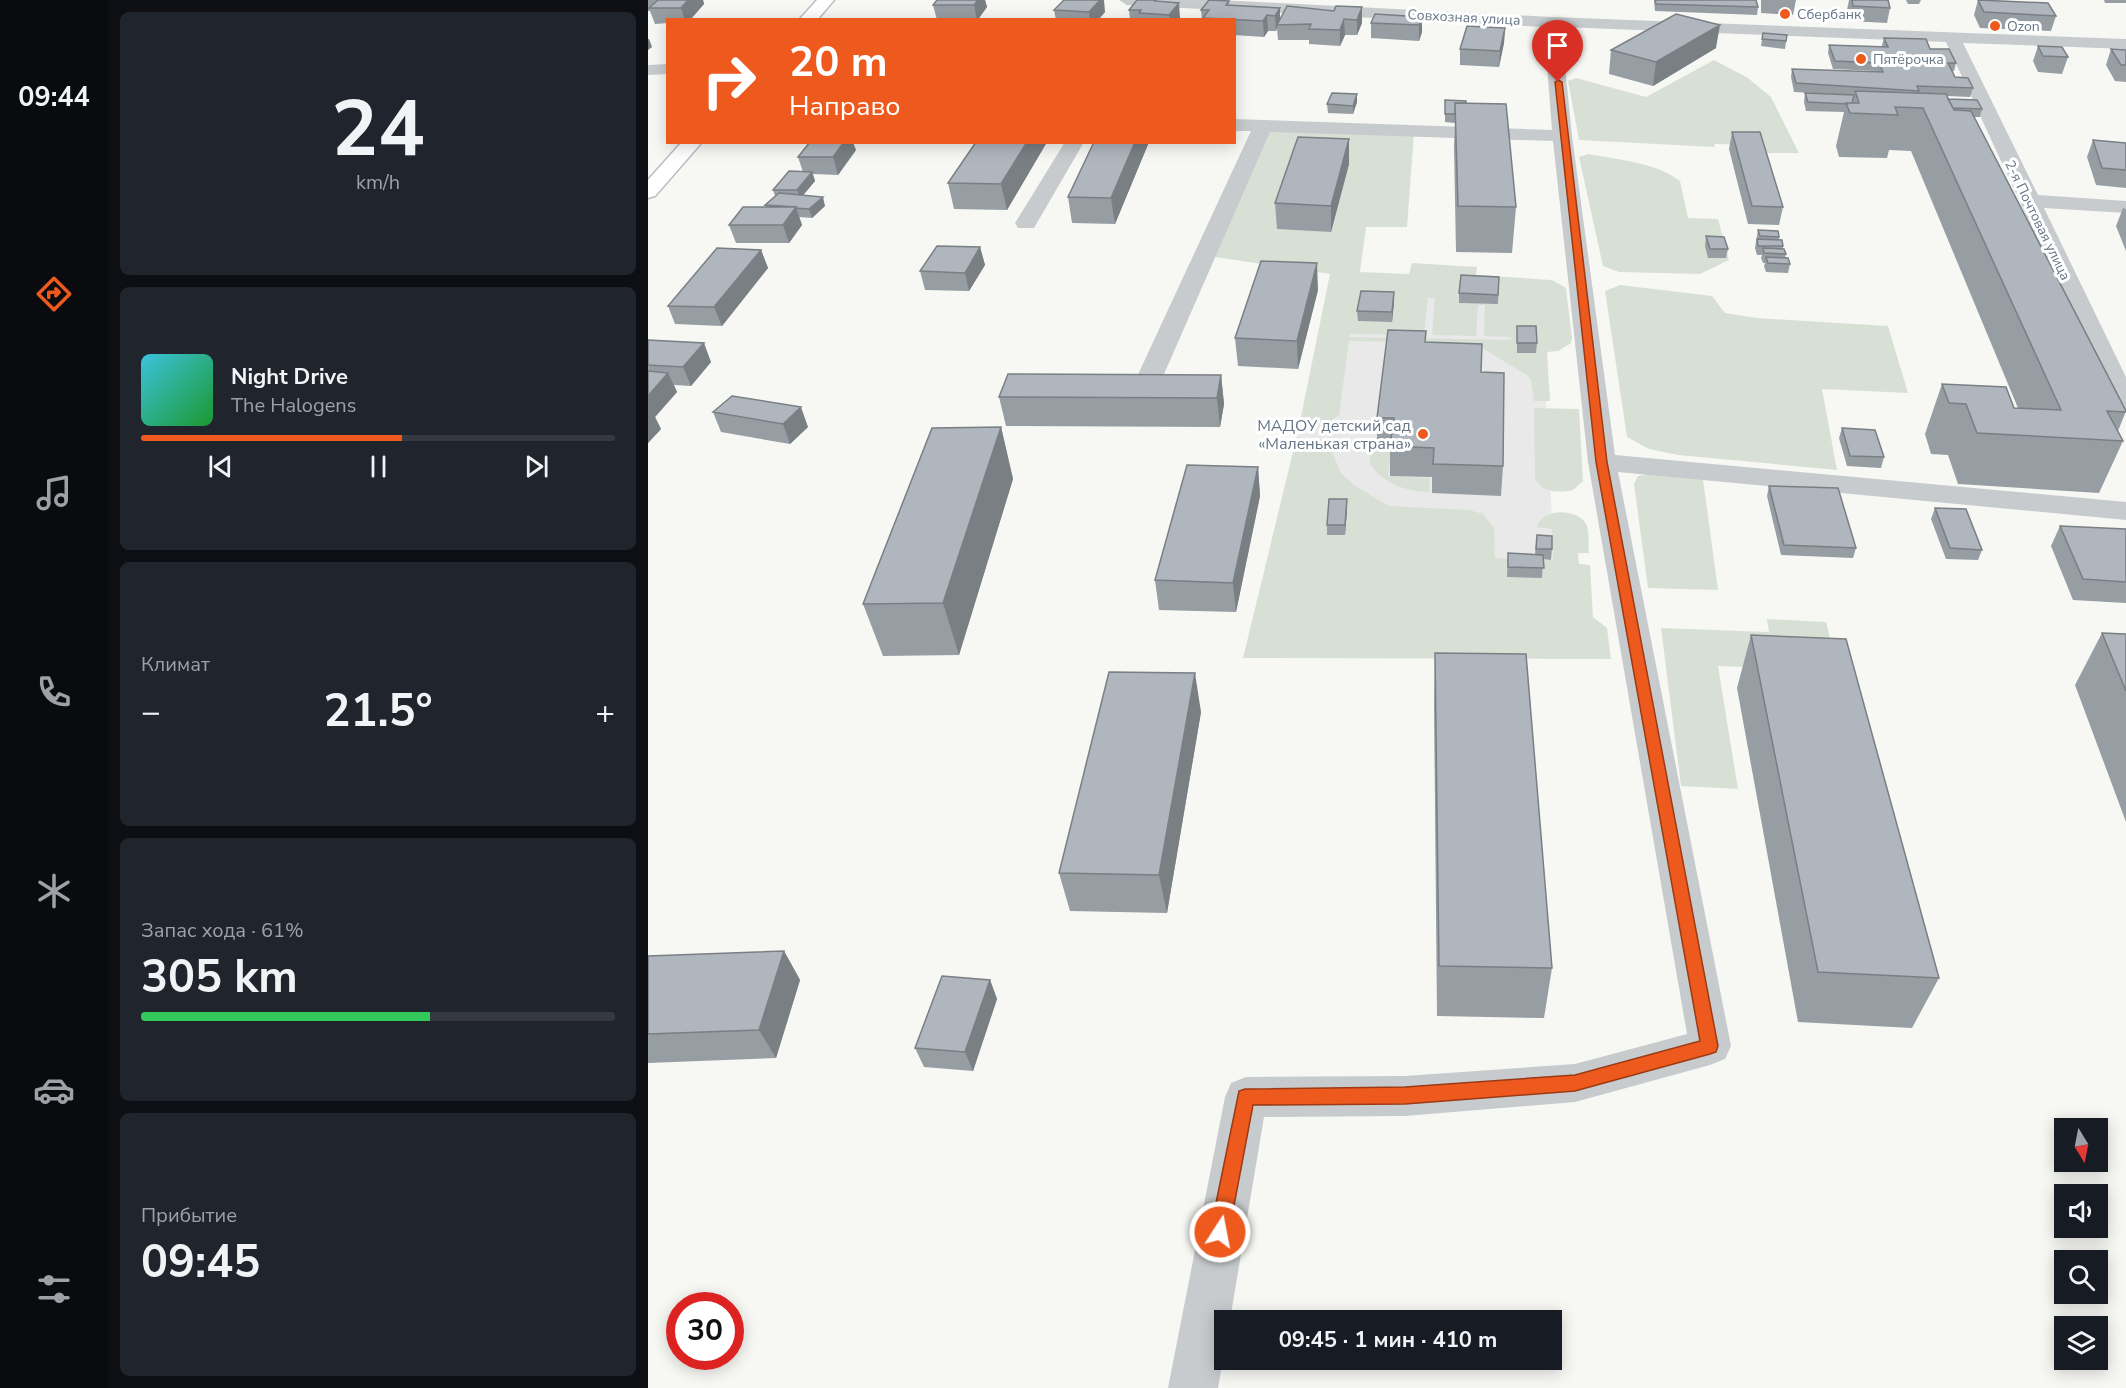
<!DOCTYPE html>
<html lang="ru">
<meta charset="utf-8">
<style>
:root{--surface:#171b24;--page:#20242c;--text:#f1f3f6;--muted:#9ea1a6;--line:#363941;--accent:#ee5a1e}
body{margin:0;font-family:"Nunito Sans",sans-serif;background:var(--page);color:var(--text);height:100vh;display:flex;flex-direction:column;font-size:22px;white-space:nowrap}
*{box-sizing:border-box;margin:0}
p{font-size:20px;color:var(--muted)}
.icon{flex:none;width:33px;height:33px;fill:none;stroke:currentColor;stroke-width:2;stroke-linecap:round;stroke-linejoin:round}
.map{position:relative;flex:1;overflow:hidden}
.sheet{display:flex;flex-direction:column;gap:12px;padding:12px;background:#0d0f14;width:540px}
.sheet>*{flex:none}
.top-card{position:absolute;left:18px;top:18px;width:570px;height:126px;border-radius:0px;box-shadow:0 3px 15px #0003;background:#ee5a1e;color:#fff;overflow:hidden}
.needle{width:39px;rotate:170deg}
.controls{position:absolute;left:1406px;top:1118px;display:grid;gap:12px}
.controls a{display:grid;place-items:center;width:54px;height:54px;border-radius:0px;background:var(--surface);box-shadow:0 3px 15px #0003;font-size:30px}
.speed{position:absolute;left:18px;top:1292px;display:flex;gap:12px;font-size:30px;font-weight:700;text-align:center}
.speed>*{display:grid;place-content:center;width:78px;height:78px;border-radius:50%;background:var(--surface);box-shadow:0 3px 15px #0003;line-height:1}
.speed .limit{border:9px solid #d22;background:#fff;color:#111}
.pin{position:absolute;display:grid;place-items:center;width:51px;height:51px;color:#fff;margin:-62px -26px;border-radius:50% 50% 50% 0;rotate:-45deg;box-shadow:0 0 6px #0007}
.pin .icon{rotate:45deg}
.me{position:absolute;width:66px;margin:-33px;rotate:11deg;stroke-linejoin:round;filter:drop-shadow(0 0 4px #0008)}
.turn{display:flex;align-items:center;gap:21px;height:126px;padding:0 24px;font-size:27px}
.turn .icon{width:78px;height:78px;stroke-width:2.5}
.turn b{display:block;font-size:42px;line-height:51px}
.big{font-size:45px;font-weight:700;line-height:1.1}
.sheet .tile{flex:1;display:flex;flex-direction:column;justify-content:center;gap:9px;min-width:0;padding:0 21px;border-radius:9px;background:var(--page)}
.sheet .dial{align-items:center;gap:0}
.dial b{font-size:78px;line-height:1}
.song{display:flex;align-items:center;gap:18px}
.cover{width:72px;height:72px;border-radius:9px;background:linear-gradient(135deg,hsl(190 70% 55%),hsl(130 70% 35%))}
.played{height:6px;border-radius:3px;background:linear-gradient(90deg,var(--accent) 55%,var(--line) 55%)}
.keys{display:flex;justify-content:space-around;direction:ltr}
.heat{display:flex;justify-content:space-between;align-items:center;font-size:33px;direction:ltr}
.charge{height:9px;border-radius:4px;background:linear-gradient(90deg,#34c759 61%,var(--line) 0)}
.trip{position:absolute;left:566px;top:1310px;width:348px;height:60px;border-radius:0px;background:var(--surface);box-shadow:0 3px 15px #0003;font-weight:700;line-height:60px;text-align:center}
main{display:flex;flex:1;min-height:0}
.tab-bar{display:flex;flex-direction:column;width:108px;justify-content:space-around;align-items:center;background:#090b0e;color:var(--muted)}
.tab-bar .icon{width:42px;height:42px}
.tab-bar .on{color:var(--accent)}
.tab-bar b{font-size:27px;color:var(--text)}
.map>svg:first-child{display:block}
.built{fill:#e8e9e8}
.green{fill:#d8e0d5;fill-rule:evenodd}
.lines{fill:none;stroke-linecap:round;stroke-linejoin:round}
.major-casing{stroke:#babec2;stroke-width:3}
.minor{fill:#c7cbce;fill-rule:evenodd}
.major{fill:#fff;fill-rule:evenodd}
.wall{fill:#969da3}
.shaded-wall{fill:#7a7f84}
.building{fill:#afb6bd;stroke:#7a7f84;stroke-width:1.5}
.route{fill:#ee5a1e;stroke:#9b3a14;stroke-width:1.5}
.poi-dot{fill:#ee5a1e;stroke:#fff;stroke-width:2}
.labels{text-anchor:middle;stroke-width:6;stroke-linejoin:round;paint-order:stroke}
.far-poi-label{font-size:14px;fill:#657687;stroke:#fff;text-anchor:start}
.far-street-label{font-size:14px;fill:#657687;stroke:#fff}
.poi-label{font-size:16px;fill:#657687;stroke:#fff;text-anchor:end}
</style>
<main>
<nav class="tab-bar">
<b>09:44</b>
<svg class="icon on" aria-label="directions" viewBox="0 0 24 24"><path d="M12 3l9 9-9 9-9-9zM9 14v-3h6M13 9l2 2-2 2"/></svg>
<svg class="icon" aria-label="music" viewBox="0 0 24 24"><path d="M9 18V5l10-2v13"/><circle cx="6" cy="18" r="3"/><circle cx="16" cy="16" r="3"/></svg>
<svg class="icon" aria-label="phone" viewBox="0 0 24 24"><path d="M5 4h4l2 5-3 2q2 4 5 5l2-3 5 2v4C11 20 4 13 5 4z"/></svg>
<svg class="icon" aria-label="climate" viewBox="0 0 24 24"><path d="M12 3v18M4 7l16 10M4 17L20 7"/></svg>
<svg class="icon" aria-label="car" viewBox="0 0 24 24"><path d="M5 17H2v-5l4-1 3-4h7l3 4 3 1v5h-3M9 17h6M6 11h13"/><circle cx="7" cy="17" r="2"/><circle cx="17" cy="17" r="2"/></svg>
<svg class="icon" aria-label="filters" viewBox="0 0 24 24"><path d="M4 7h16M4 17h16"/><circle cx="9" cy="7" r="2"/><circle cx="15" cy="17" r="2"/></svg>
</nav>
<section class="sheet">
<div class="tile dial"><b>24</b><p>km/h</p></div>
<div class="tile">
<div class="song"><i class="cover"></i><div><b>Night Drive</b><p>The Halogens</p></div></div>
<div class="played"></div>
<div class="keys"><svg class="icon" aria-label="previous" viewBox="0 0 24 24"><path d="M18 5L8 12l10 7zM5 5v14"/></svg><svg class="icon" aria-label="pause" viewBox="0 0 24 24"><path d="M8 5v14M16 5v14"/></svg><svg class="icon" aria-label="next" viewBox="0 0 24 24"><path d="M6 5l10 7-10 7zM19 5v14"/></svg></div>
</div>
<div class="tile"><p>Климат</p>
<div class="heat"><a>−</a><b class="big">21.5°</b><a>+</a></div>
</div>
<div class="tile"><p>Запас хода · 61%</p><b class="big">305 km</b><div class="charge"></div></div>
<div class="tile"><p>Прибытие</p><b class="big">09:45</b></div>
</section>
<div class="map">
<svg width="1478" height="1388" viewBox="0 0 1478 1388">
<rect width="100%" height="100%" fill="#f7f8f4"/>
<path class="built" d="M682,274L892,283L907,580L617,567L647,444Z"/>
<path class="green" d="M1066,60L1100,78L1123,97L1151,153H1112L1109,145L1067,144L1066,147L931,140L920,81L928,78L998,97Z
M622,130L766,133L759,227H718L712,272L761,274L764,263L829,267L828,275L904,280L918,288L924,338L923,343L910,351L899,352L902,401H886L883,380L879,375L826,343L701,341L691,415L682,421L652,424L682,274L567,257ZM780,298H787L784,335L828,336L830,305H837L836,336L863,337L864,340L701,337L702,334L776,335Z
M940,154C971,160 1007,162 1032,181L1040,218L1070,219L1081,260L1052,274L971,272L955,266L931,157Z
M972,285L1064,296L1077,313L1109,318L1240,326L1260,393L1174,389L1189,470L1030,455L1001,449L979,437L957,291Z
M886,408L931,409L935,481L925,490C910,493 894,493 887,478Z
M647,444L682,447L693,473L707,486L741,506L821,510L835,514L846,528L847,558L905,560L904,529L889,527C894,508 929,508 938,524C942,532 940,545 941,553H930L931,564L942,565L945,617L959,628L963,659L595,658Z
M723,447L744,448L740,476L782,478L781,492C757,491 736,484 722,464Z
M1004,473L1055,479L1070,590L1000,588L986,484L990,476Z
M1119,619L1178,622L1190,671L1070,666L1090,789L1033,786L1013,628L1121,632Z"/>
<g class="lines">
<defs>
<path id="major" d="M169,0H186L169,20H151Z
M34,142H54L7,196L0,198V180Z"/>
</defs>
<use href="#major" class="major-casing"/>
<path class="minor" d="M471,0H572L904,17L1478,39V49L1315,43L1390,195L1478,201V213L1396,208L1478,377V411L1469,408L1465,403L1298,42L913,27L924,136L967,455L1478,502V520L970,472L1083,1046L1077,1059L1062,1065L927,1102L757,1116L616,1117L582,1320H576V1353L570,1388H520L577,1097L583,1083L598,1077L757,1076L927,1064L1039,1034L940,462L905,141L622,132L513,381L509,386L500,389L491,386L487,381L603,131H586V119L904,130L896,27L479,5Z
M20,64V74L0,75V65Z
M417,142H436L386,228H370L367,223Z"/>
<use href="#major" class="major"/>
</g>
<path class="wall" d="M0,0H55L56,4L42,20H20V23L7,24L2,11H0Z
M289,0H337L339,7L330,20H289L285,5Z
M1006,0H1108L1110,7L1109,15L1007,11Z
M1113,0H1148L1145,15L1113,13Z
M1201,0H1240L1242,8L1239,23L1202,21L1199,10Z
M1258,0H1273L1271,4H1260Z
M1330,0L1408,16L1403,31L1332,28L1326,15Z
M1456,0H1478V3H1457Z
M581,1V6L632,8V19L686,11L688,6L714,23L709,35H697L692,46L661,44V40H630L629,28L628,31H620L616,37L586,35V20H554L553,10Z
M511,2L532,18L531,20H482L481,10Z
M406,10L457,12L450,20H408Z
M774,17V32L771,41L723,38V23Z
M857,28L856,43L851,67L812,65V49Z
M1115,33L1139,35L1137,49L1113,46Z
M1236,38L1282,49L1308,63L1306,71H1304L1307,77L1325,88L1322,97L1299,96L1300,99L1334,109L1332,117H1326L1478,411L1470,431L1475,441L1451,493L1310,484L1300,455L1283,454L1277,434L1294,384L1366,408H1370L1263,151L1241,150L1239,158L1191,157L1188,146L1196,112L1158,111L1156,102L1157,93L1202,95L1146,92L1143,77L1144,69L1230,72L1229,71L1185,69L1180,53L1181,45L1234,47V45Z
M1390,46L1420,57L1414,74L1390,72L1385,61Z
M1068,48L1005,86L961,74L963,50Z
M1463,49L1478,50V82L1467,81L1458,65Z
M709,94V102L705,114L680,113L679,104Z
M797,100L818,103L868,207L864,253L808,252L806,146L807,123L797,122Z
M1084,132L1135,207L1131,225L1100,224L1081,149Z
M701,139V164L683,232L629,229L627,203Z
M1445,140L1478,143V188L1448,185L1439,157Z
M328,142H399L359,210L306,209L300,183Z
M501,142L467,224L424,223L420,197Z
M208,150L190,175L165,174L167,181L155,195L177,206L164,218L151,217L154,225L141,243H88L81,225L118,207L117,205L127,196L125,190L155,172L150,157Z
M1475,208L1478,209V251L1468,226Z
M1110,230L1131,237V240L1135,246V249L1138,254L1137,258L1142,264L1140,273L1118,272L1116,266L1117,263H1115L1113,258L1114,255H1109L1107,248Z
M1058,236L1080,249L1078,258H1060L1057,246Z
M332,247L337,265L321,291L277,290L272,271Z
M113,250L120,268L74,326L27,324L20,306Z
M851,277L850,304L811,303V293Z
M670,290L650,369L590,366L587,338Z
M746,292V302L744,322L710,321L709,311Z
M869,326L889,343L888,353H869Z
M778,331L777,342L833,372L855,466L853,496L784,493V477L742,476V447H729V418Z
M0,340L63,362L43,386L26,385L29,392L7,417L13,429L0,443Z
M573,375L576,404L572,427L358,426L351,397Z
M65,412L160,427L142,444L73,432Z
M353,427L365,479L311,655L235,656L215,604Z
M1194,428L1236,457L1233,468L1199,466L1191,438Z
M610,467L612,496L588,612L511,610L507,580Z
M1121,486L1208,548L1205,558L1133,555L1119,496Z
M1287,508L1334,550L1330,560L1298,559L1283,519Z
M699,509L697,535H679V525Z
M1412,526L1478,529V603L1425,600L1403,546Z
M889,535L904,549L903,560L895,559L894,578L859,577L860,553L887,554Z
M1454,633L1478,634V822L1427,685Z
M1103,635L1291,978L1264,1028L1150,1022L1089,688Z
M787,653L904,968L896,1018L789,1016L786,705Z
M553,712L519,913L422,911L411,873Z
M136,951L152,980L128,1058L0,1063V956Z
M342,980L349,999L325,1071L276,1067L267,1048Z"/>
<path class="shaded-wall" d="M40,0H55L56,4L42,20H37L33,8Z
M330,0H337L339,7L329,20L326,5Z
M452,0H456L457,12L450,20H442L441,12Z
M531,3L532,18L531,20H522L521,15Z
M714,7V23L709,35V20Z
M632,8V24L629,25V28L628,31L627,16Z
M619,15L620,31L616,37L615,21Z
M774,17V32L771,41V25Z
M696,19L697,35L692,46V30Z
M1072,25L1068,48L1005,86L1008,62Z
M857,28L856,43L851,67L852,51Z
M0,39H1L4,47L0,50Z
M709,94V102L705,114V106Z
M701,139V164L683,232V206Z
M196,142H205L208,150L190,175L185,157Z
M379,142H399L359,210L353,184Z
M487,142H501L467,224L463,198Z
M164,172L167,181L152,199L149,190Z
M175,197L177,206L164,218L161,209Z
M148,207L154,225L141,243L135,225Z
M332,247L337,265L321,291L317,273Z
M113,250L120,268L74,326L66,307Z
M669,263L670,290L650,369L649,341Z
M746,292V302L744,322V312Z
M56,343L63,362L43,386L35,367Z
M20,373L29,392L7,417L13,429L0,443V396Z
M573,375L576,404L572,427L569,398Z
M153,407L160,427L142,444L135,424Z
M353,427L365,479L311,655L295,603Z
M610,467L612,496L588,612L585,583Z
M699,499V509L697,535V525Z
M547,673L553,712L519,913L511,875Z
M136,951L152,980L128,1058L111,1030Z
M342,980L349,999L325,1071L317,1052Z"/>
<path class="building" d="M10,0H40L33,8H1Z
M289,0H330L326,5H285Z
M416,0H452L441,12L406,10Z
M489,0H508L507,1L531,3L521,15L491,13L493,10H481Z
M561,0L581,1L578,5L632,8L627,16L619,15L615,21L555,18L561,10H553Z
M1007,0H1108L1110,7L1008,4Z
M1204,0H1240L1242,8L1205,6Z
M1330,0L1400,3L1408,16L1336,12Z
M639,6L686,11L688,6L714,7L709,20L696,19L692,30L661,29L663,24L629,25Z
M727,14L774,17L771,25L723,23Z
M1028,14L1072,25L1008,62L963,50Z
M819,26L857,28L852,51L812,49Z
M1115,33L1139,35L1138,41L1114,39Z
M1236,38L1278,39L1282,49H1301L1308,63H1300L1307,77L1320,78L1325,88L1269,86L1271,91L1148,83L1144,69L1235,72L1231,63L1187,61L1181,45L1240,47Z
M1390,46L1414,47L1420,57L1395,56Z
M1463,49L1478,50V65H1473Z
M1207,91L1298,94L1306,110L1323,111L1478,411V412L1459,411L1475,441L1329,433L1318,404L1301,403L1294,384L1358,387L1366,408L1413,410L1275,108L1247,107L1250,115L1202,113L1198,103H1211Z
M684,93L709,94L705,106L679,104Z
M1157,93L1206,95L1204,103H1198L1199,104L1160,102Z
M1300,99L1329,100L1334,109L1305,108Z
M797,100L818,101V103H807V114H797Z
M807,103L858,104L868,207L810,206Z
M1084,132H1112L1135,207L1104,206Z
M650,137L701,139L683,206L627,203Z
M1445,140L1478,143V170L1454,168Z
M162,142H196L185,157H150Z
M328,142H379L353,184L300,183Z
M446,142H487L463,198L420,197Z
M141,171L164,172L149,190H125Z
M131,193L175,197L161,209L147,208L148,207L117,205Z
M95,207H148L135,225H81Z
M1110,230L1130,231L1131,237L1112,236Z
M1058,236L1076,237L1080,249H1062Z
M1109,239L1134,240L1135,246H1110Z
M289,246L332,247L317,273L272,271Z
M69,248L113,250L66,307L20,306Z
M1115,248L1136,249L1138,254L1116,253Z
M1118,257L1140,258L1142,264L1120,263Z
M613,261L669,263L649,341L587,338Z
M813,275L851,277L850,295L811,293Z
M713,291L746,292L744,312L709,311Z
M869,326H888L889,343H869Z
M740,330L778,331L777,342L834,344L833,372L856,373L855,466L785,464L786,448L742,446L746,418H729Z
M0,340L56,343L35,367L0,365Z
M0,371L20,373L0,396Z
M360,374L573,375L569,398L351,397Z
M84,396L153,407L135,424L65,412Z
M353,427L295,603L215,604L284,428Z
M1194,428L1227,430L1236,457L1202,456Z
M539,465L610,467L585,583L507,580Z
M1121,486L1190,488L1208,548L1136,545Z
M681,499H699L697,525H679Z
M1287,508L1318,509L1334,550L1302,548Z
M1412,526L1478,529V582L1435,579Z
M889,535L904,536V549H888Z
M860,553L895,555L896,568L860,567Z
M1454,633L1478,634V691Z
M1103,635L1198,639L1291,978L1170,972Z
M787,653L878,654L904,968L791,966Z
M461,672L547,673L511,875L411,873Z
M136,951L111,1030L0,1034V956Z
M294,976L342,980L317,1052L267,1048Z"/>
<path class="route" d="M910,80L914,82L959,462L1070,1046L1068,1052L1062,1054L927,1091L757,1104L605,1105L581,1232L578,1238L572,1241L565,1238L562,1232L591,1091L597,1089L757,1087L927,1075L1052,1041L948,462L907,82Z"/>
<g class="poi-dot">
<circle cx="1137" cy="14" r="6"/>
<circle cx="1347" cy="26" r="6"/>
<circle cx="1213" cy="59" r="6"/>
<circle cx="775" cy="434" r="6"/>
</g>
<g class="labels">
<g class="far-poi-label">
<text x="1149" y="19">Сбербанк</text>
<text x="1359" y="31">Ozon</text>
<text x="1225" y="64">Пятёрочка</text>
</g>
<g class="far-street-label">
<text transform="translate(816 17) rotate(3)" y="5">Совхозная улица</text>
<text transform="translate(1390 220) rotate(64)" y="5">2-я Почтовая улица</text>
</g>
<g class="poi-label">
<text x="763" y="431">МАДОУ детский сад<tspan x="763" dy="18">«Маленькая страна»</tspan></text>
</g>
</g>
</svg>
<div class="controls">
<a><svg class="needle" viewBox="-14 -14 28 28"><path d="M0-13l5 13h-10z" fill="#e53935"/><path d="M0 13l5-13h-10z" fill="#9ea1a6"/></svg></a>
<a><svg class="icon" aria-label="sound" viewBox="0 0 24 24"><path d="M4 9h4l5-4v14l-5-4H4zM17 9q2 3 0 6"/></svg></a>
<a><svg class="icon" aria-label="search" viewBox="0 0 24 24"><circle cx="10" cy="10" r="6"/><path d="M15 15l6 6"/></svg></a>
<a><svg class="icon" aria-label="layers" viewBox="0 0 24 24"><path d="M12 4l9 5-9 5-9-5zM3 14l9 5 9-5"/></svg></a>
</div>
<div class="speed"><div class="limit">30</div></div>
<div class="pin" style="left:910px;top:82px;background:#d93025"><svg class="icon" aria-label="arrive" viewBox="0 0 24 24"><path d="M6 21V4h12l-3 4 3 4H6"/></svg></div>
<svg class="me" style="left:572px;top:1232px" viewBox="-20 -20 40 40"><circle r="17" fill="#ee5a1e" stroke="#fff" stroke-width="3"/><path d="M0-11L8 9 0 5-8 9z" fill="#fff"/></svg>
<div class="trip">09:45 · 1 мин · 410 m</div>
<div class="top-card">
<div class="turn"><svg class="icon" aria-label="right" viewBox="0 0 24 24"><path d="M7 20v-9h11M14 6l5 5-5 5"/></svg><div><b>20 m</b>Направо</div></div>
</div>
</div>
</main>
